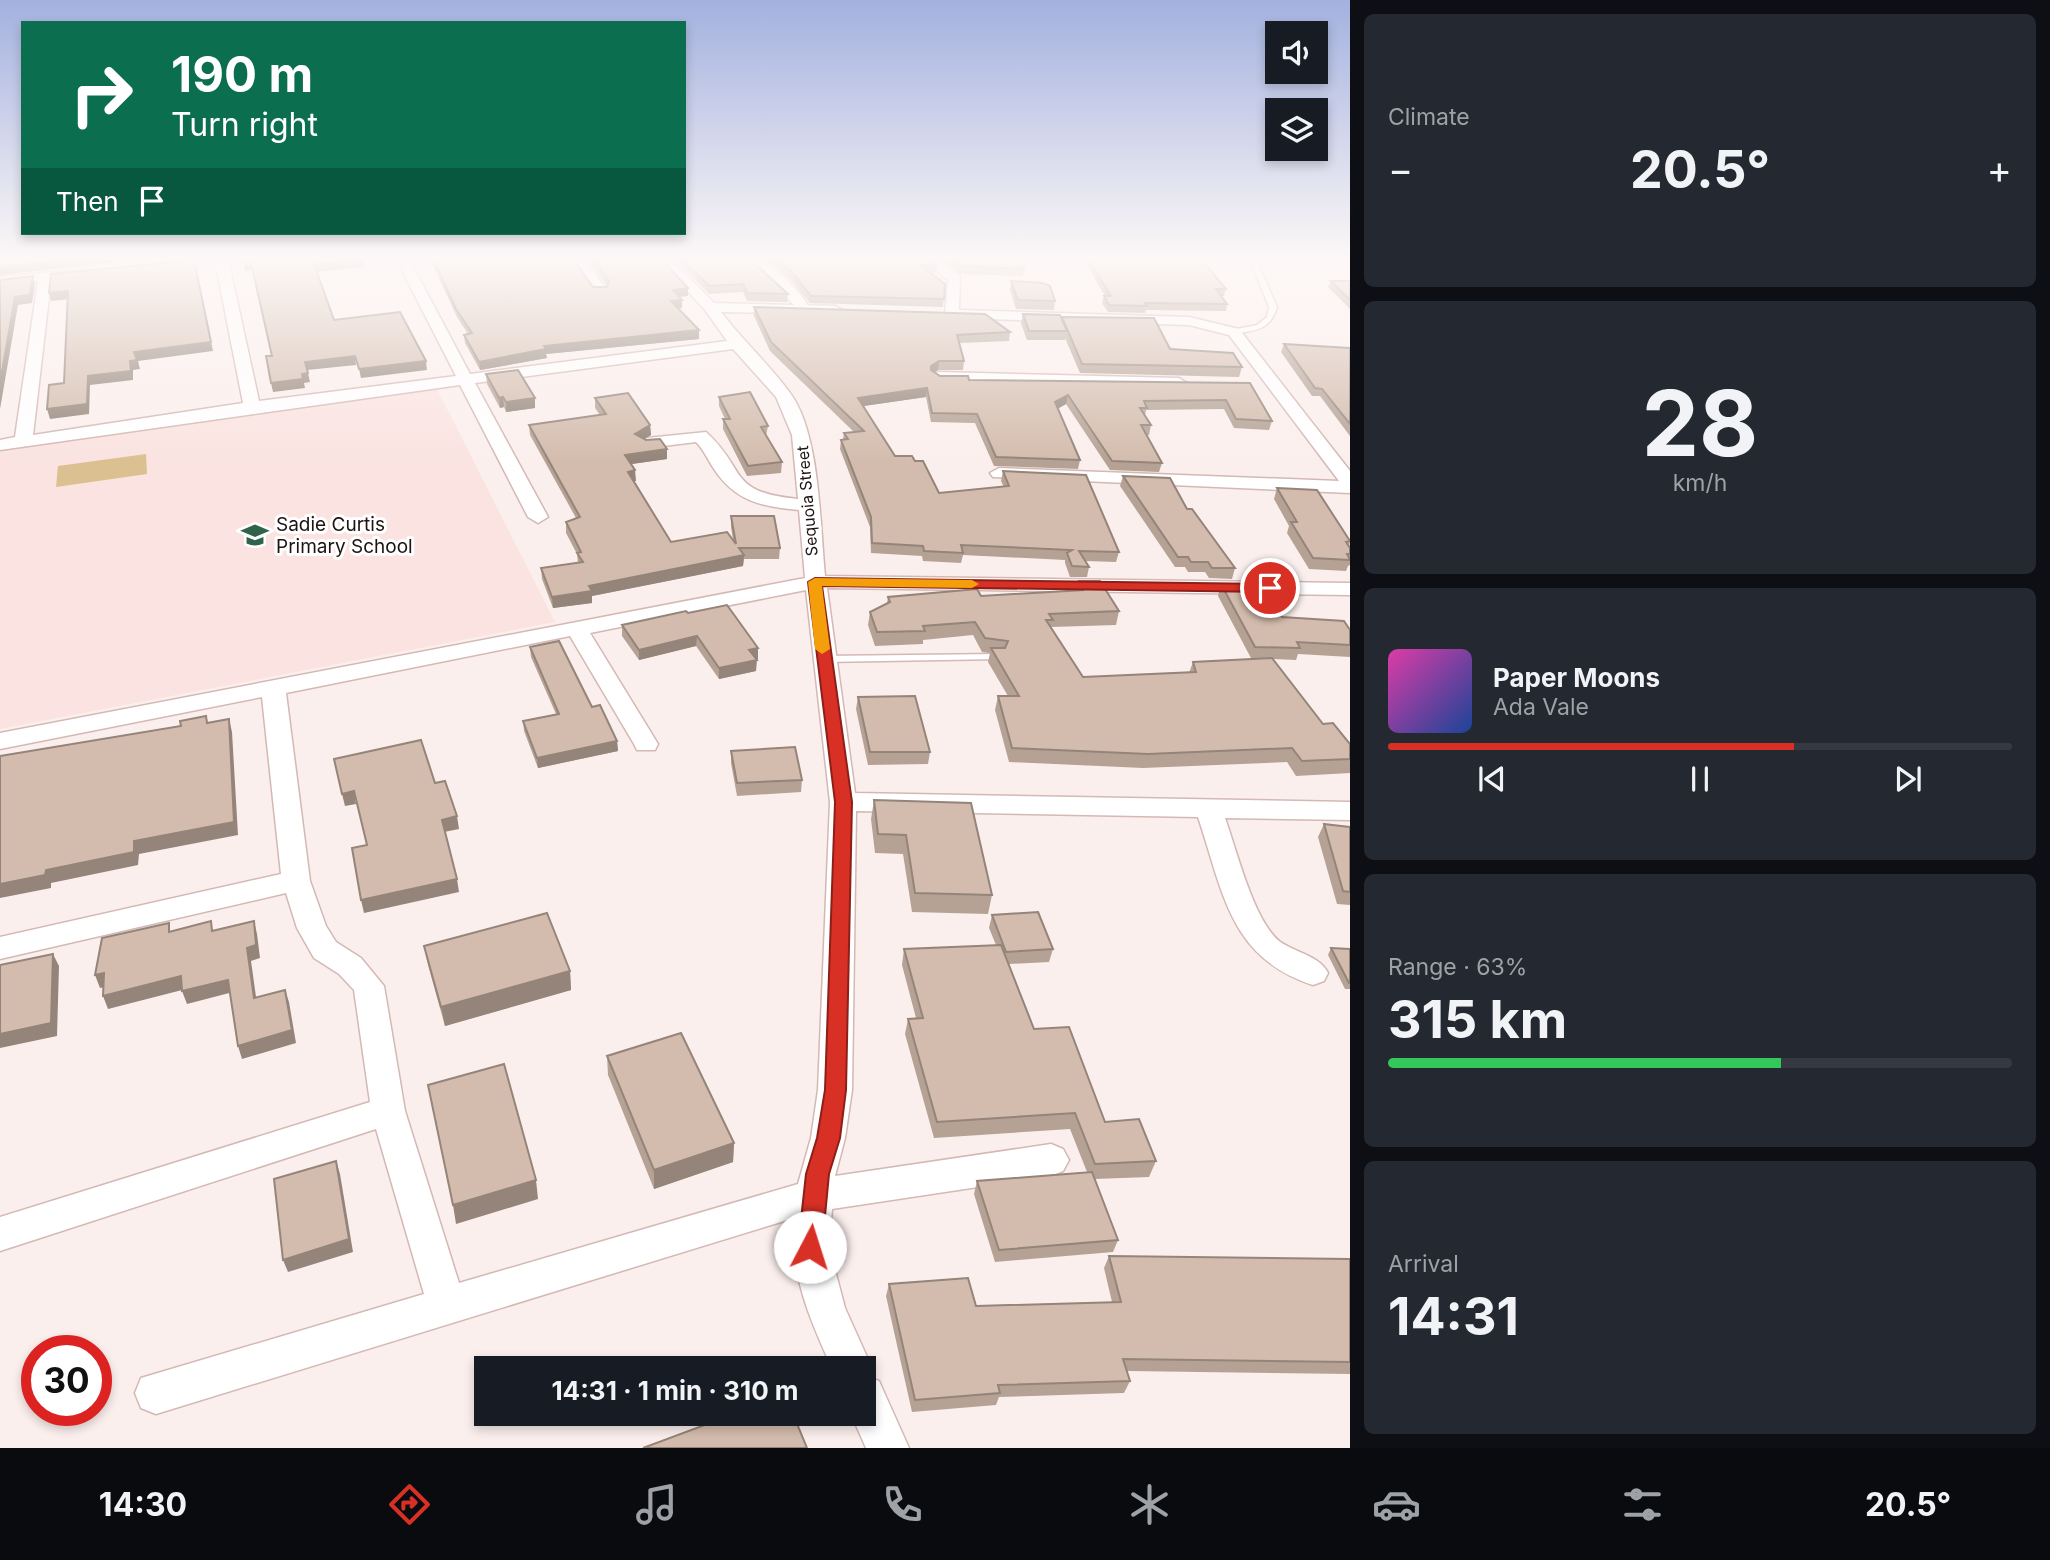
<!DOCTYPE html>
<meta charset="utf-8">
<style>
:root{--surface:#171b24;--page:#242831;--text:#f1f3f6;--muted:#9ea1a6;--line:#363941;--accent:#d93025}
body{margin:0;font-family:Inter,sans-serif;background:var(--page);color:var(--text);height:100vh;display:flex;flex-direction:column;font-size:26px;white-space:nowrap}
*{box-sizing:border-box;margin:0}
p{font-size:23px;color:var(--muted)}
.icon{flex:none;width:38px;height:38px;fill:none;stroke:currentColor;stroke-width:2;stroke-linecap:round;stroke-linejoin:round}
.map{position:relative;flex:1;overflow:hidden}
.details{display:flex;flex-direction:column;gap:14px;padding:14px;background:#0d0f14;width:700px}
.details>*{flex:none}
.top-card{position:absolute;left:21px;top:21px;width:665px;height:214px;border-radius:0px;box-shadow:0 4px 10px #0003;background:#0b6e4f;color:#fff;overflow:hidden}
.buttons{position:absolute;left:1265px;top:21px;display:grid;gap:14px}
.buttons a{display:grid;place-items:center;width:63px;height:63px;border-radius:0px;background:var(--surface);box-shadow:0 4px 10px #0003;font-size:35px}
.speed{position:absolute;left:21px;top:1335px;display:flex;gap:14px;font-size:35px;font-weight:700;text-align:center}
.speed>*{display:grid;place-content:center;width:91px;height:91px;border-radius:50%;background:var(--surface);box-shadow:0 4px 10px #0003;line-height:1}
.speed .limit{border:10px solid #d22;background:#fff;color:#111}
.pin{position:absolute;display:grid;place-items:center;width:60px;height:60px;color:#fff;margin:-30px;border:4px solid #fff;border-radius:50%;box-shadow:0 2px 7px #0007}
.me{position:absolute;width:77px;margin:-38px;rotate:5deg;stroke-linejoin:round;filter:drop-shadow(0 0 5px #0008)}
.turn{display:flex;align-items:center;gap:24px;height:147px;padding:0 35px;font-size:32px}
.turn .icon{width:91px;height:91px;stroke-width:2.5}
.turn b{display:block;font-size:49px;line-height:60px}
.then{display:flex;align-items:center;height:66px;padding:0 35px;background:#0003;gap:14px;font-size:26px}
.big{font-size:52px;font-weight:700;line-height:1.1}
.details .tile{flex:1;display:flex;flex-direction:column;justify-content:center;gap:10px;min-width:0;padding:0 24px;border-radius:10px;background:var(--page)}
.details .dial{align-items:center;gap:0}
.dial b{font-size:91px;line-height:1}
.song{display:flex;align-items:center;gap:21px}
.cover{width:84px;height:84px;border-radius:10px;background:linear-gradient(135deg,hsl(320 70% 55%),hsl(220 70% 35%))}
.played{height:7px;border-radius:4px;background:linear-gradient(90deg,var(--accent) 65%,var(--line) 65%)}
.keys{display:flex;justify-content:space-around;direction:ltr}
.heat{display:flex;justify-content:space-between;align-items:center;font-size:38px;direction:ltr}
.charge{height:10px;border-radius:5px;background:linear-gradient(90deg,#34c759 63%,var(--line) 0)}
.trip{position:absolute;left:474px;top:1356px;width:402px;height:70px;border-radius:0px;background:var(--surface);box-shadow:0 4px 10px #0003;font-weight:700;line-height:70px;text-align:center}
.tabs{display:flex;height:112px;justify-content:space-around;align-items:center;background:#090b0e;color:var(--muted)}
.tabs .icon{width:49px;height:49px}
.tabs .on{color:var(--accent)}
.tabs b{font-size:32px;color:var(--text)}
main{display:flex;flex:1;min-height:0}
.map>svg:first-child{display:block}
.built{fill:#fae3e0}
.green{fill:#dbc091}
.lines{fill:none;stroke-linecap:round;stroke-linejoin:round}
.lane-casing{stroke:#d4b8b4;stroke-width:3}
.street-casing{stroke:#d4b8b4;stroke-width:3}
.path{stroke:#968b8a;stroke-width:2.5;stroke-dasharray:2 2;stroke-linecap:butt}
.lane{fill:#fff;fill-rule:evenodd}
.street{fill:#fff;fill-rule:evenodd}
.wall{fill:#b5a295}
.shaded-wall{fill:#948479}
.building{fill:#d3bcad;stroke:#948479;stroke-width:2}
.route{fill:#d93025;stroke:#8d1f18;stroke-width:2}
.slow{fill:#f59e0b}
.labels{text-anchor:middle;stroke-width:6;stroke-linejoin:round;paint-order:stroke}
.far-street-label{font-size:16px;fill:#1d1312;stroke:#fff}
.poi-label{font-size:19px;fill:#1d1312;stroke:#fff;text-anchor:start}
</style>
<main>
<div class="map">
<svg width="1350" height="1448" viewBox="0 0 1350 1448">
<rect width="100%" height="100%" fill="#fbefed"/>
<path class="built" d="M437,389L555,622L0,729V448Z"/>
<path class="green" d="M146,454L147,474L56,487L58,466Z"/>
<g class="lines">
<defs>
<path id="lane" d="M1250,259H1256L1277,307C1270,331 1255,330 1234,334H1231V330L1257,325L1267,317L1269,307Z
M998,654L1004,657L1002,659L823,662L817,659L823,656Z"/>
<path id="street" d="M170,259H228L259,401L456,376L396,259H409L470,374L727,341L705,310L658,259H671L714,303L794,305L745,259C770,259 795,285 808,305L835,306L842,310L835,314L721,312C742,340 769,364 790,393C820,433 820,525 825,576L1350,583V595L827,588L855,793L1350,802V820L1225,818C1237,851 1253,919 1279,941C1295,953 1319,955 1328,973L1324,981L1313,985C1229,958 1223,891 1198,817L856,811L852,1090L845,1138L835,1176L1051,1144L1063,1149L1069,1160L1063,1171L1051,1176L832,1209L829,1247L845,1308L872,1368L868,1377L879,1381L909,1448H866L851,1414H864V1368H832C810,1320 789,1272 794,1218L156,1414L141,1408L135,1393L141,1378L424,1294L376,1129L0,1251V1217L370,1102L354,990L339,974L314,958L297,928L286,893L0,959V937L281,874L262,697L0,749V733L805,578L799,510C762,507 735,501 714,469C708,460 704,450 696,442L647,448L638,443L647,438L706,432C748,470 726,492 798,499L792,435L776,397L733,349L475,383L548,517L538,523L528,517L460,385L0,450V440L15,437L38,281L0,285V277L84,269L91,273L84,277L51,280L33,435L243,403L215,261L162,268L155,264ZM806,590L830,802L818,1090L811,1138L798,1184L459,1283L405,1111L384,986L361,958L336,942L326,926L310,881L286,693L570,636L634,744L637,750H655L658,744L590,633Z
M571,259H584L607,290L605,293H595Z
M922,259H939L960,276L959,310L1189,317L1239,329L1350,471V493L993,477L990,473L999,468L1339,481L1229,335L1189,325L952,318L945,314L948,280Z
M1322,259H1350V266Z
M939,372L1179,378L1187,383L1179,388L933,380V374Z"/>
</defs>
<use href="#lane" class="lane-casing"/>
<use href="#street" class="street-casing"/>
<path class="path" d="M1284,259L1309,260"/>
<use href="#lane" class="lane"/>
<use href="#street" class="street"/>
</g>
<path class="wall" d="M430,259H573L593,287L607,286L587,259H661L688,296L679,297L682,308H678L699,330V339L546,354L547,358L480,370L465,343L464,335L468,334L457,317Z
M675,259H750L788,294L787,302L747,301L743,292L709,294Z
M754,259H928L936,265L935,273H931L945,284L943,307L810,303L791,280L774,266Z
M943,259H1016L1024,269L1023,276L960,274Z
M1086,259H1225V262L1202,260L1226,289L1224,296H1221L1227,304L1226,311L1146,310L1145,313L1108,312L1102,303L1104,296H1105L1086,263Z
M1011,281L1055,301L1054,310L1016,309L1010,290Z
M1331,281H1350V309L1328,287Z
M754,307L1010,332L1009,341L960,343L964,361L963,370H938L934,372L940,376L969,380L1250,383L1272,421L1269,430L1234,428L1224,409L1146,410L1145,416L1151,425L1149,435H1146L1162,463L1159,472L1110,470L1066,404L1058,408L1080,460L1078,469L994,466L975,423L931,422L926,397L863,406L895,456L915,461L939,493L1004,487L1001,481L1003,471L1119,552L1116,562L1086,561L1089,567L1087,577H1070L1065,563V560L963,555L961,563L923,561L922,556L871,553L870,527L840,449L841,440L843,439L844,433L854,432L770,351L754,316Z
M1023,314L1062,318L1242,367L1239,377L1080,373L1065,338V340H1027L1021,323Z
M1284,344L1350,348V436L1320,396H1312L1281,352Z
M486,374L535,408L506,412L504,407L500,408L487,384Z
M719,397L768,426L766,436L782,462L781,473L747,476L723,429V419H725L719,406Z
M595,398L650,425L651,435L644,439L667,459L631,464L636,481H634L671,542L733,540L731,527V516L780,548L779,559H744L743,566L592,596V603L553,608L542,579L541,568L578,563L577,554L566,533V522L576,518L530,435L529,425L600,415L595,408Z
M1123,476L1187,509L1235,568L1232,579L1209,578L1205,572H1188L1185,567H1175L1120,486Z
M1277,488L1350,541L1349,547L1350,548V565L1348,566L1346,571L1309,569L1287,533L1289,526L1274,499Z
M1079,581L1119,611L1116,625L1051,627L1083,677L1189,673L1193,662L1265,659L1251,658L1218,596L1221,584L1260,601L1282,617L1350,630V657L1298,654L1296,660L1273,659L1323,724L1350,744V773L1296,776L1287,762L1143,768L1009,762L995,710L998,696H1008L988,662L990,653L982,652L973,635L923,640V644L875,646L868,625L870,612L887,603L888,597L981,596L1077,590Z
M688,613L758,659H756V671L719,679L696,646L639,660L622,636V625Z
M530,647L592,707L617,741L618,751L538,768L524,731L523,721L556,714L531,657Z
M858,697L930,752L928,764L868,765L856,709Z
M731,751L802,780L801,792L737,796L731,763Z
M874,800L992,895L988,914L912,912L903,854L875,853L871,819Z
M1324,824L1350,827V905L1337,904L1318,837Z
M992,915L1053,949L1049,962L1009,964L1034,1029L1105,1122L1156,1161L1149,1177L1095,1179L1118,1240L1113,1252L995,1262L974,1194L977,1181L1087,1172L1070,1129L934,1138L905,1034L908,1019L916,1018L902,965L904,949L996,945L989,928Z
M424,946L570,971L571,990L445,1026L428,965Z
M1331,948L1350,949V989H1345L1328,955Z
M607,1056L734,1143L733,1162L654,1189L608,1075Z
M1109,1256L1350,1259V1374L1127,1371L1130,1381L1124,1393L999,1397L996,1405L912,1412L886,1296L889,1284L976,1306L1112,1302L1104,1268Z
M716,1414H793L716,1420Z"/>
<path class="shaded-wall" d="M74,259H145L0,275V267Z
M364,259L365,267L315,272L314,264Z
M194,260L213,351L138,361L140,369L133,370V380L90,385L89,414L50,419L47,409L88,376L130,361L134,352Z
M244,263H251L253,270L245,271Z
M33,276L35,284L32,303L18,305L0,409V383L15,297Z
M688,288V296L673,297V290Z
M68,291L70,299L51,301L49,293Z
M682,300V308L671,309V301Z
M699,330V339L546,354L547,358L480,370L479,362L544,346Z
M355,356L356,365L307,370L305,362Z
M426,361L427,370L361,378L359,369Z
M939,361L938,370L930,375L931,366Z
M308,373L310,382L304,383L305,388L273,392L271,383Z
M927,388L926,397L857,407L858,398Z
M1068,395L1066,404L1054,411L1055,402Z
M503,397L504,407L500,408L499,398Z
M535,398V408L506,412V402Z
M650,425L651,435L636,444L635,434Z
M667,449V459L625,465V455Z
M635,470L636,481L628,482V472Z
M744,555L743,566L592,596V603L553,608L552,597L589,586Z
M697,636L696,646L639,660V650Z
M758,648V659L749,661V650Z
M757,660L756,671L719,679V668Z
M229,719L232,732L238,835L139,854L138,865L51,883V888L0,898V884L134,841Z
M617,741L618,751L538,768L537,758Z
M354,791L356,804L345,806L342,794Z
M457,816L459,829L444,832L442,820Z
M457,879L459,892L364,913L361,900Z
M254,921L257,934L260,958L251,961L258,1011L254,998L247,948Z
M53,954L59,966L57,1036L0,1048V1034Z
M570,971L571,990L445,1026L441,1007Z
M104,973L110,986L100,988L95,975Z
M181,976L186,989L108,1009L103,996Z
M228,980L233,992L187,1004L182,991Z
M285,990L289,1002L296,1043L242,1059L238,1046Z
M734,1143L733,1162L654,1189V1170Z
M336,1161L340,1174L353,1252L288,1272L283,1260Z
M536,1180L538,1199L456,1224L453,1205Z"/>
<path class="building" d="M0,259H74L0,267Z
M243,259H361L314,264L334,320L400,312L426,361L359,369L355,356L305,362L308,373L302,374L303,379L271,383L266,356H272L251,263H244Z
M433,259H573L593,287H607L609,281L593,259H661L688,288L673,290L682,300L671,301L699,330L544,346L546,349L479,362L464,335L472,333L456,309Z
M682,259H750L788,294L747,293L743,284L709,286Z
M775,259H928L936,265H920L945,284L944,299L811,296L792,272Z
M953,259H1016L1024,269L961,266Z
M1088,259H1201L1226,289H1216L1227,304L1145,303L1147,306L1109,305L1104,296H1111Z
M194,260L211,342L134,352L137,360L130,361L131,371L88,376L87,404L47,409L49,385L64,383L68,291L49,293L51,274Z
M33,276L30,295L15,297L0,383V280Z
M1011,281L1043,283L1050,286L1055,301L1018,300Z
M1331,281H1350V300Z
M754,307L985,314L1010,332L957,335L964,361H939L931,366V370L940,376H968L969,380L1250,383L1272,421L1236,419L1226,400L1144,401L1147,408H1140L1151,425H1141L1162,463L1112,461L1068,395L1055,402L1080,460L996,457L977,414L932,413L927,388L858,398L895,456H912L915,461H923L939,493L1009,486L1003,471L1086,475L1119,552L1079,551L1089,567L1072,566L1067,553L1072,550L961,545L963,553L924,551L923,546L872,543L871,517L841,440L848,439L844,433L864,431L771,342Z
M1023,314L1060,315L1067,331H1029Z
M1062,317L1154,318L1170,349L1233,353L1242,367L1082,364Z
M1284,344L1350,348V424L1322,389L1315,388Z
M518,370L535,398L506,402L503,397L499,398L486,374Z
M750,392L768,426L761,427L782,462L748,466L723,419H730L719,397Z
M628,393L650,425L635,434L646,440L660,439L667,449L625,455L635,470L628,472L671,542L727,532L736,544L731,516H774L780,548H739L744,555L589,586L592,591L552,597L541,568L583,562L577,553L581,552L566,522L580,517L529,425L606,414L595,398Z
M1123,476L1170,478L1187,509H1192L1235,568H1212L1208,562H1191L1188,557H1178Z
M1277,488L1317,490L1350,541L1346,542L1350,548V554H1347L1350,560L1313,558L1291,522H1297Z
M1079,581H1100L1119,611L1049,614L1053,620H1046L1083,677L1196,672L1193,662L1272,658L1323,724L1333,723L1350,744V759L1302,761L1292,748L1148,754L1012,748L998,696H1019L991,648H1005L1008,641L985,638L975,622L923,626L925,631L877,632L870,612L890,602L888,597L977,589L981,596L1083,590Z
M1221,584L1248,585L1260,601H1269L1282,617L1344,621L1350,630V645L1297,642L1300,648L1255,647Z
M727,605L758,648L749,650L757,660L719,668L697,636L639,650L622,625L686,611L688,613Z
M559,641L592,707L600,705L617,741L537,758L523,721L559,714L530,647Z
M915,696L930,752H870L858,697Z
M206,716L207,723L229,719L234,822L134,841V852L46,870L45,875L0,884V756L181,726L180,721Z
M421,740L435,783L445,781L457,816L442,820L457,879L361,900L352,848L367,845L354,791L342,794L334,759Z
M795,747L802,780L737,783L731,751Z
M874,800L971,803L992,895L915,893L906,835L878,834Z
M1324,824L1350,827V892L1343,891Z
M1038,912L1053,949L1006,952L992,915Z
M547,913L570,971L441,1007L424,946Z
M211,921L212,931L254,921L256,945L247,948L254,998L285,990L292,1030L238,1046L228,980L182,991L181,976L103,996L104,973L95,975L102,938L169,923V932Z
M1001,945L1034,1029L1069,1027L1105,1122L1139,1119L1156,1161L1095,1164L1075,1113L937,1122L908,1019L923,1018L904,949Z
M1331,948L1350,949V983H1349Z
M53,954L51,1023L0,1034V965Z
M681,1033L734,1143L654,1170L607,1056Z
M504,1064L536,1180L453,1205L428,1085Z
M336,1161L349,1239L283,1260L274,1179Z
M1092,1172L1118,1240L999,1250L977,1181Z
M1109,1256L1350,1259V1362L1123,1359L1130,1381L998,1385L1000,1393L915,1400L889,1284L968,1278L976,1306L1121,1302Z
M719,1414H793L807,1448H643L721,1419Z"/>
<linearGradient id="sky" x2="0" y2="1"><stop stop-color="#a3b1df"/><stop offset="0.56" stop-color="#fdf8f7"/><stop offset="1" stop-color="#fdf8f7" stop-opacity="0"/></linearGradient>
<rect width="1350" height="462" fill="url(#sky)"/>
<path class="route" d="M815,578L1270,584L1277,588L1270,592L822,586L852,802L846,1090L840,1138L829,1174L822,1247L819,1255L810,1258L801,1255L798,1247L806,1174L817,1138L825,1090L835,802L808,582Z"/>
<path class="slow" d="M815,578L972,580L979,584L972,588L822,586L830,649L822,654L815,649L808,582Z"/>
<defs>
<symbol id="school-bare" viewBox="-9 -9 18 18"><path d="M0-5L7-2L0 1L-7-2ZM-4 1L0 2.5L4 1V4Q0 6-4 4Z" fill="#2f644a" stroke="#fff" stroke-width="2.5" paint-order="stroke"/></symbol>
</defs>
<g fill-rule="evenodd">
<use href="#school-bare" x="236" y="516" width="38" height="38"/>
</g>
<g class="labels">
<g class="far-street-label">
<text transform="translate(807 501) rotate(-95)" y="6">Sequoia Street</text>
</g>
<g class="poi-label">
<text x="276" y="531">Sadie Curtis<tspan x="276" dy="22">Primary School</tspan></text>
</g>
</g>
</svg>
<div class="buttons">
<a><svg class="icon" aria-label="sound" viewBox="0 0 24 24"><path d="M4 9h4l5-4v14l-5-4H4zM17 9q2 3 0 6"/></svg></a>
<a><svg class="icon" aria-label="layers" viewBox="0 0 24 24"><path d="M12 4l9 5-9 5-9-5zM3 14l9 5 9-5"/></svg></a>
</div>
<div class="speed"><div class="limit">30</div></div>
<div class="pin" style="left:1270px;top:588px;background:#d93025"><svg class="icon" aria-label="arrive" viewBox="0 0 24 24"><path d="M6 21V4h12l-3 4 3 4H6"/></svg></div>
<svg class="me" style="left:810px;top:1247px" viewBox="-20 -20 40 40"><circle r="19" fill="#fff"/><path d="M0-13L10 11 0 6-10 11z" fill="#d93025"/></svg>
<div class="trip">14:31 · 1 min · 310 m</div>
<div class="top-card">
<div class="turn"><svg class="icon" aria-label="right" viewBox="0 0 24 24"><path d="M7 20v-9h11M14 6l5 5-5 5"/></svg><div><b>190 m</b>Turn right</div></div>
<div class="then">Then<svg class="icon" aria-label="arrive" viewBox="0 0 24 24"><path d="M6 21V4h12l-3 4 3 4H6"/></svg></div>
</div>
</div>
<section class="details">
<div class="tile"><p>Climate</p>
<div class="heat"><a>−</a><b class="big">20.5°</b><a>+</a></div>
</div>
<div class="tile dial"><b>28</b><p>km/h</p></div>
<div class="tile">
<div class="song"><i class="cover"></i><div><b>Paper Moons</b><p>Ada Vale</p></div></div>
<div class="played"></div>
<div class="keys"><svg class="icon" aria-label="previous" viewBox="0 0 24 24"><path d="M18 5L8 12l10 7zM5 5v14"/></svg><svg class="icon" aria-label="pause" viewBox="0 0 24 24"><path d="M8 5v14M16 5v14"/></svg><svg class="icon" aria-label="next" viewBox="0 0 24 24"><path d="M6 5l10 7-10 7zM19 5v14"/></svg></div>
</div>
<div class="tile"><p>Range · 63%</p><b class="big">315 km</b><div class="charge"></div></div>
<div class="tile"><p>Arrival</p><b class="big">14:31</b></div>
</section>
</main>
<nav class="tabs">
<b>14:30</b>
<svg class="icon on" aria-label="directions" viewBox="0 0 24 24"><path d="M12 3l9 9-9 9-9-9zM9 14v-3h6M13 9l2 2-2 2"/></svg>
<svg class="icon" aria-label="music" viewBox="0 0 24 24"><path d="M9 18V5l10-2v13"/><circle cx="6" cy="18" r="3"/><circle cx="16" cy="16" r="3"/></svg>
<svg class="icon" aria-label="phone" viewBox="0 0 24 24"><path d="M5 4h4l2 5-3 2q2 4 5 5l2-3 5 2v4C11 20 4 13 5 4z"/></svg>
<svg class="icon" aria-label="climate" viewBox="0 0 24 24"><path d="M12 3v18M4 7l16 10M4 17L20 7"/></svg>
<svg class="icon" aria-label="car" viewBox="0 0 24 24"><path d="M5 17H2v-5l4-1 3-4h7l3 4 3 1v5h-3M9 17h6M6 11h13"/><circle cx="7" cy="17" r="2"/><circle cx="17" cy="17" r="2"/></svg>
<svg class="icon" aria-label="filters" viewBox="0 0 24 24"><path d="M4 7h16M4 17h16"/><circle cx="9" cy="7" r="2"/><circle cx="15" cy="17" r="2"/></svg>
<b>20.5°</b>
</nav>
